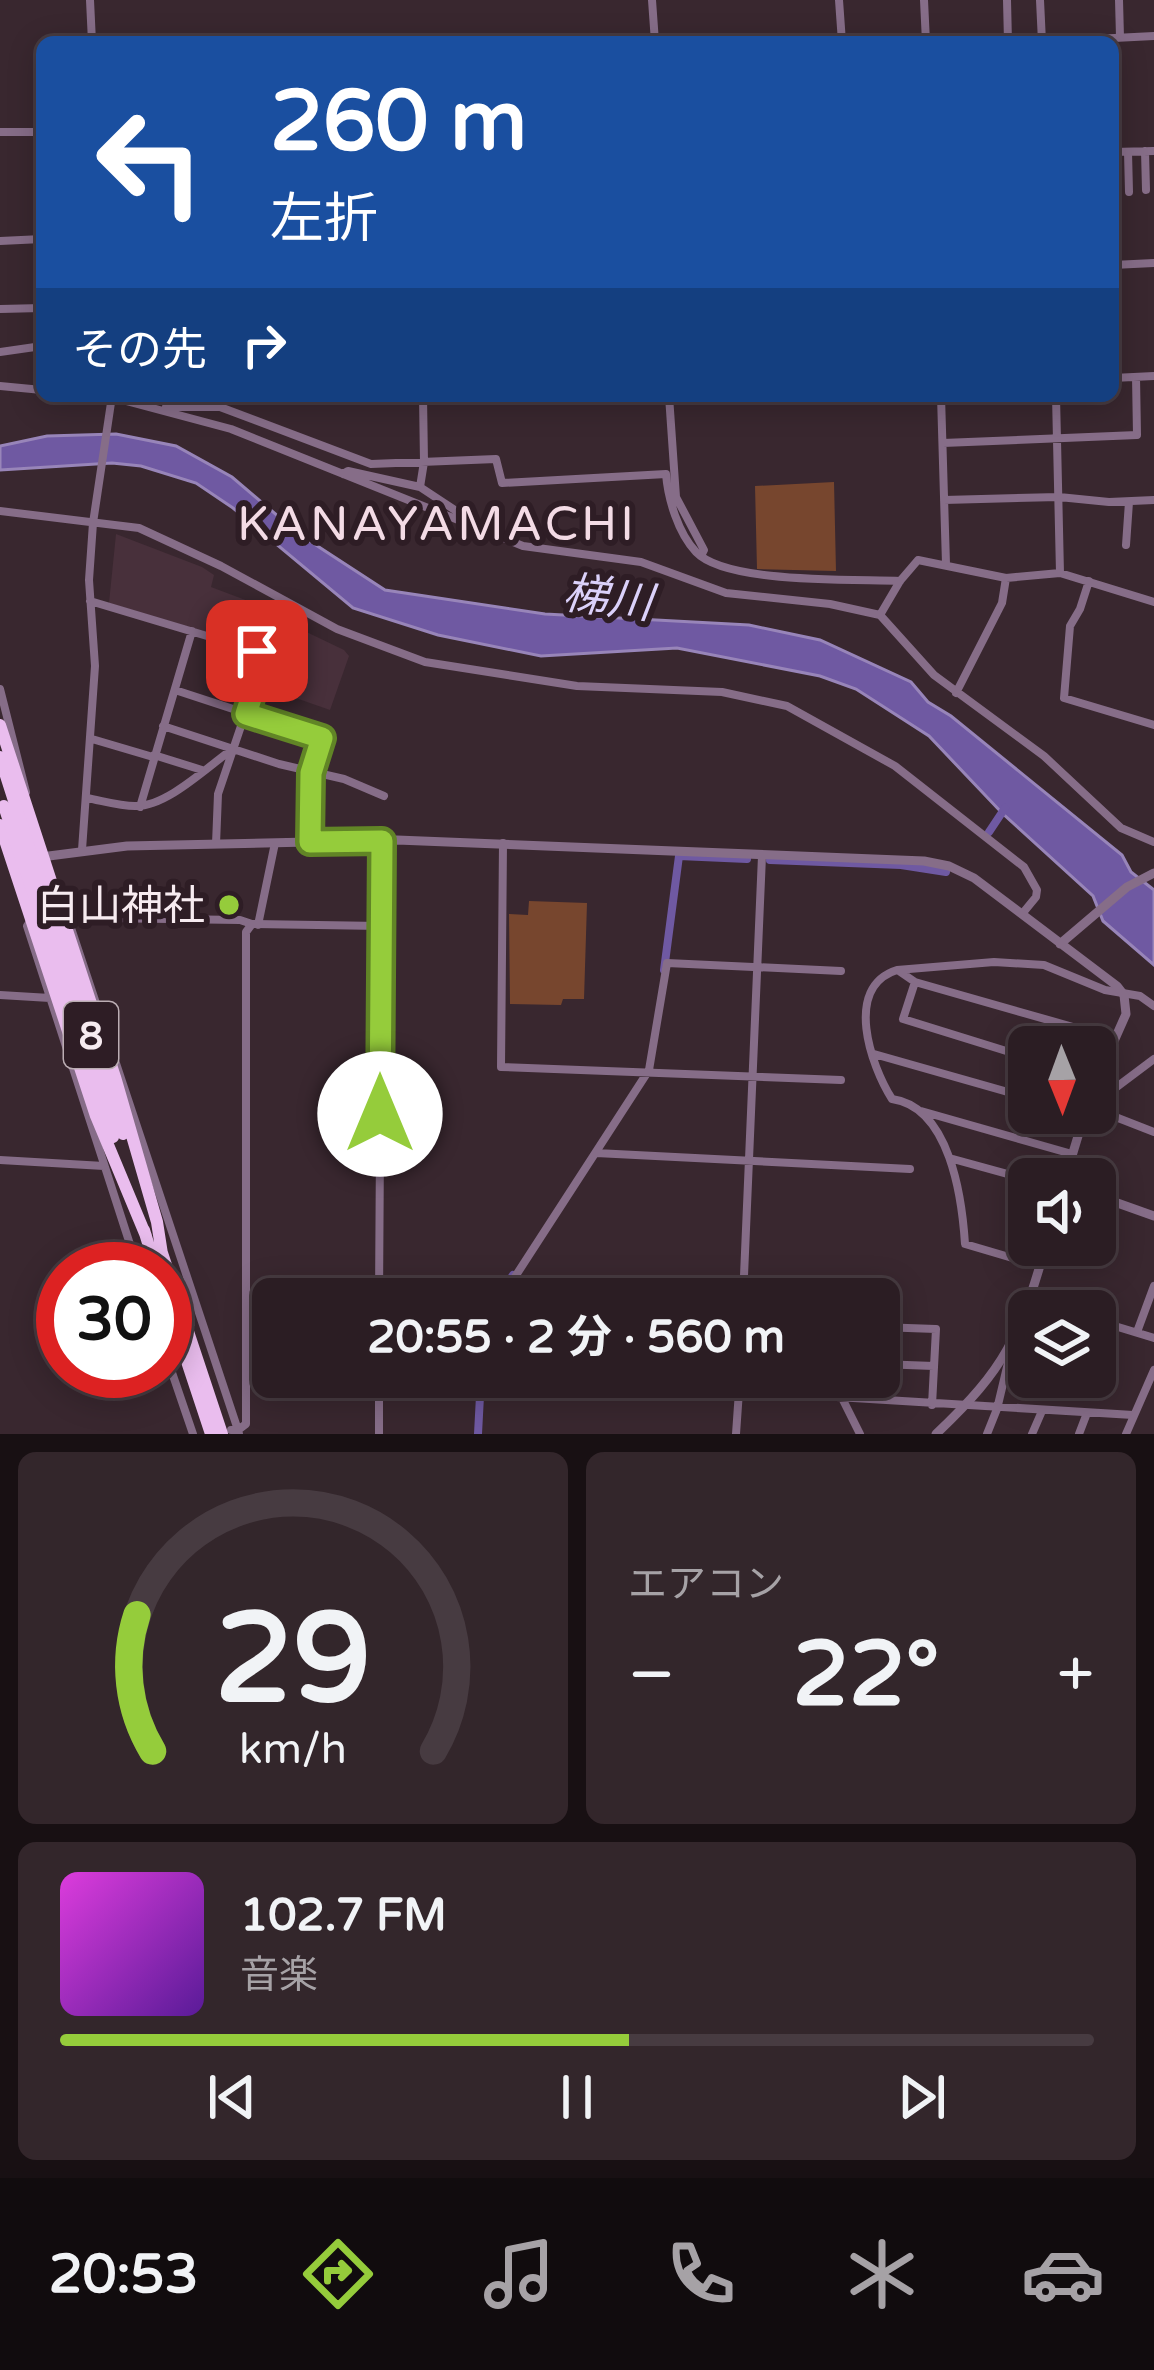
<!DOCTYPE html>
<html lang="ja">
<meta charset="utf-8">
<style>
:root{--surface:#2b1d23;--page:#33262b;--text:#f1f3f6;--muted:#a6a2a6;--line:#473b41;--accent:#95cc3b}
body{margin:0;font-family:"Varela Round","Noto Sans JP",sans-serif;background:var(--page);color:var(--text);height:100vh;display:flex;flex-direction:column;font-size:45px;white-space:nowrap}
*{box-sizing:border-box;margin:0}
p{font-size:39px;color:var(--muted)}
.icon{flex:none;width:66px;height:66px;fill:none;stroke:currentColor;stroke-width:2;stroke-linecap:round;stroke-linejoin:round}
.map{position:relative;height:1434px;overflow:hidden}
.details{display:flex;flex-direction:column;gap:18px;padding:18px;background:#181013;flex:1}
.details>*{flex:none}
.top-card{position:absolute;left:36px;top:36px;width:1083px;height:366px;border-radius:18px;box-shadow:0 6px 30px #0003,0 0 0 3px var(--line);background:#1a4fa0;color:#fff;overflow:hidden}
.needle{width:78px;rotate:179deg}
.controls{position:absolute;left:1008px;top:1026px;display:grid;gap:24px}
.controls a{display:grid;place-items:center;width:108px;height:108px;border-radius:18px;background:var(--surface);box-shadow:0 6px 30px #0003,0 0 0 3px var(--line);font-size:60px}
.speed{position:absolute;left:36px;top:1242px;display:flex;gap:24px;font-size:60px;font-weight:700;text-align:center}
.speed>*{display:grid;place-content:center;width:156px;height:156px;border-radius:50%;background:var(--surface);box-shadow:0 6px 30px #0003,0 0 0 3px var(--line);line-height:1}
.speed .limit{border:18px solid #d22;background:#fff;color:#111}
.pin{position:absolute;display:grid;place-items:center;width:102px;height:102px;color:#fff;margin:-51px;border-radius:24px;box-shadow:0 6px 18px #0006}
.me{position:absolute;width:132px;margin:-66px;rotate:0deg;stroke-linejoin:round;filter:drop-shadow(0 0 9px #0008)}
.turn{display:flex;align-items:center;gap:42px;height:252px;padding:0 36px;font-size:54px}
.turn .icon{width:156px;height:156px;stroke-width:2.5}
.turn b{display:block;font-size:84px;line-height:102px}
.then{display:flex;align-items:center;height:114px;padding:0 36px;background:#0003;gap:24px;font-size:45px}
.big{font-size:90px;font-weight:700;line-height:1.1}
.details .card{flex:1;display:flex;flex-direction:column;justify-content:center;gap:18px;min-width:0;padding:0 42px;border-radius:18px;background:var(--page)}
.details .dial{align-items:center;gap:0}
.dial svg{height:312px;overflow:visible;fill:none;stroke:var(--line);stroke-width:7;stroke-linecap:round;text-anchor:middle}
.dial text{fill:var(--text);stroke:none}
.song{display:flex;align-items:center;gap:36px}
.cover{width:144px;height:144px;border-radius:18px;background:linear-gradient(135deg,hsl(300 70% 55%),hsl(270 70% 35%))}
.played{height:12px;border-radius:6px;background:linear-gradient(90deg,var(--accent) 55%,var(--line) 55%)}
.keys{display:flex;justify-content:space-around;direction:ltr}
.heat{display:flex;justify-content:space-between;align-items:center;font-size:66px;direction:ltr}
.details .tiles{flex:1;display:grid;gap:18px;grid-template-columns:1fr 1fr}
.card:last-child{grid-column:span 2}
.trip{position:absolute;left:252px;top:1278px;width:648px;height:120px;border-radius:18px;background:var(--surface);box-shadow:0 6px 30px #0003,0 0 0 3px var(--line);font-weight:700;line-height:120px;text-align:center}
.tab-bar{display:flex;height:192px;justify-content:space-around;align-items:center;background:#110c0e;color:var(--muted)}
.tab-bar .icon{width:84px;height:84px}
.tab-bar .selected{color:var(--accent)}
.tab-bar b{font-size:54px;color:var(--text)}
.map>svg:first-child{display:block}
.built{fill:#48303b}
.green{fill:#77462e}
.water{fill:#6f59a2;stroke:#9885b9;stroke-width:3}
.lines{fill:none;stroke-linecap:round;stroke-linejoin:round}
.canal{stroke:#6f59a2;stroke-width:8}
.minor-tunnel{stroke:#56444c;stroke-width:8;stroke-dasharray:8 4;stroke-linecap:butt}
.minor{stroke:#866d88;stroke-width:8}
.tertiary{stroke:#866d88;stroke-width:9}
.trunk{stroke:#eabdee;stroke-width:12}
.trunk-bridge{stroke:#eabdee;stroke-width:12}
.route-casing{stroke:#618526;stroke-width:30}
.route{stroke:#95cc3b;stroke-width:21}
.poi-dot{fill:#95cc3b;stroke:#2e1d25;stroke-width:4.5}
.labels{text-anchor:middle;stroke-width:12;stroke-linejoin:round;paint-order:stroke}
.shield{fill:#2e1d25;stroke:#bbadb3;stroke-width:3}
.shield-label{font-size:39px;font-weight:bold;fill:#f7ebf0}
.poi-label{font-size:42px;fill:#f7ebf0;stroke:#2e1d25;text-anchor:end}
.water-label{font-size:45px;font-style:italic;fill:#dbd1fa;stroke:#2e1d25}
.quarter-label{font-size:48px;letter-spacing:3px;fill:#f3dbe5;stroke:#2e1d25}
</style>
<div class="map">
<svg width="1154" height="1434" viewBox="0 0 1154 1434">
<rect width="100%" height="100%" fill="#39272f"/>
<path class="built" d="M116,534L202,567L214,575L211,587L296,619L294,626L344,650L349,656L330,710L270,689L277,661L265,657L257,647L109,603Z"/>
<path class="green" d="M834,482L836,571L757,569L755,486Z
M529,901L587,903L584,999H563L561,1005L510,1004L509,914L528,915Z"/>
<path class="water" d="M116,434L176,446L232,477L299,534L385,590L545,614L749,625L820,640L911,682L928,702L951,716L1122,855L1131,872L1154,890V965L1103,921L1093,896L1002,813L929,736L856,689L820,676L677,648L541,656L438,635L353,608L233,508L196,483L141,466L112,463L0,470V446L47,436Z"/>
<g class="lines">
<path class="canal" d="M989,832L1005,808
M770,860L901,865L946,872
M664,970L679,856L747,859
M497,1299L513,1275
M478,1434L481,1377"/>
<path class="minor-tunnel" d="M165,1322H195"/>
<path class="minor" d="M90,0L92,42
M652,0L655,42
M839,0L842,42
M924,0L926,42
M1007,0L1008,42
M1040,0L1042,42
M1119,0L1120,37
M1035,42L1154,36
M0,132H42
M1145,151L1146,190
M1113,152L1154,151
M1128,152L1129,192
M0,241L42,239
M1113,265L1154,263
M0,309L42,308
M0,352L42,346
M1113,378L1154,376
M0,386L42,390
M87,396L112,398
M127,396L126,401L231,429L523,546L641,562L726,593L830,604L880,615L934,675L1044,756L1121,828L1154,842
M423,396L424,462L420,487L482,528
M669,396L676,497L704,550L701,556
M941,396L946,564
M1056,396L1060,573
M669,399L732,396
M166,407H220L371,464L496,459L502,483L666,474C668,499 678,533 696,552C726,584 854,579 900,581
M943,443L1137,435L1136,377
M343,474L348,471L420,487
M944,500L1059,497L1109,502L1154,500
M0,511L139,528L221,566L337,629L425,662L577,686L722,692L787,706L895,766L1024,867L1037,890L1036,897L1022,914
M1126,545L1129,502
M1089,581L1080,609L1070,626L1064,698L1154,725
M90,601L257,651L263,661L218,794L216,844
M880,615L900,581L918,560L1006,578L1060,573L1154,602
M0,689L26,792
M175,690L322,738L311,773L310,842
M956,693L1002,603L1006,578
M163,726L279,764L344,779L384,796
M92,739L153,757
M154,755L202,770
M87,798C103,801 120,806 135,806C167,807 208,766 234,748
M140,807L192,631
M503,843L501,1067L841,1080
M82,850L95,666L89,580L93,523L112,396
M67,916L238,1430H231
M98,918L240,920L252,924
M29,923L27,926L138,1269
M258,925L275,843
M899,971L915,982L1115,1039
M915,982L903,1019L1029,1058
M0,995L50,998
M874,1054L1029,1098
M1095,1109L1154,1132
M921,1111L1072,1154
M1103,1113L1110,1092L1154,1059
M596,1153L910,1169
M953,1159L1029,1180
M0,1160L104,1166
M1040,1266L965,1244C962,1198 950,1107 892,1099C871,1066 843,987 897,970L994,962L1044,965L1105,990L1140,996L1154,1006
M511,1283L649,1070L667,963L841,971
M379,1299L382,841
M743,1299L762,856
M1028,1302L1063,1311
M1095,1320L1154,1338
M879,1327L936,1329L932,1405
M1137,1332L1154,1286
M165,1352L193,1434
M879,1364L934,1366
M379,1377V1434
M739,1391V1377
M833,1396V1377
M842,1398L860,1434
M239,1434L238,1430L246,1424V932L252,924L381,926
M736,1434L739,1391L1133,1415
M987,1434L997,1409L1012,1346
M1032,1434L1042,1411
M1079,1434L1087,1413
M1126,1434L1154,1370"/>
<path class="tertiary" d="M41,857L127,846L397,840L924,861L949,866L974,878L1117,986L1124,995L1126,1014L1095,1084
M1060,944L1127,887L1154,873
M1065,1179L1085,1113
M1095,1195L1154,1216
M936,1434C1006,1368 1020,1336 1046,1245"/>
<path class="trunk" d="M0,725L115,1077L157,1222L162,1254
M0,757L15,804
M0,825L96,1116L146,1236
M51,913L123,1134
M41,917L113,1137
M144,1230L156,1269
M161,1250L222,1434
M165,1295L211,1434"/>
<path class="trunk-bridge" d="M15,804L51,913
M4,806L41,917"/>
</g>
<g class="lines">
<defs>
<path id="route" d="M257,651L263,661L246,714L322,738L311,773L310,842L382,841L380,1114"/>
</defs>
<use href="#route" class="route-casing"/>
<use href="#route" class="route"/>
</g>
<circle class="poi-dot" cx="229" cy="905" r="12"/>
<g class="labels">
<rect class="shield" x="64" y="1002" width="54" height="66" rx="9"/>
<g class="shield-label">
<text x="91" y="1049">8</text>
</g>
<g class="poi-label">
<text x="205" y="920">白山神社</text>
</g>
<g class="water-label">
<text transform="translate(608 597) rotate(7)" y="16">梯川</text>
</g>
<g class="quarter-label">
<text x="437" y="540">KANAYAMACHI</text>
</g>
</g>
</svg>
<div class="controls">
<a><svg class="needle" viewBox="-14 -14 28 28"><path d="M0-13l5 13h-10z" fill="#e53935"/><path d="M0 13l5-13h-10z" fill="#a6a2a6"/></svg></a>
<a><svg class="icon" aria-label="sound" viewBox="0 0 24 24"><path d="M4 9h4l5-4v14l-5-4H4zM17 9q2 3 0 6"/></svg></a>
<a><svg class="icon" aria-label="layers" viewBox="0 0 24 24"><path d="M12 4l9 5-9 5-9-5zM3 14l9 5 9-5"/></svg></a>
</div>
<div class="speed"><div class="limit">30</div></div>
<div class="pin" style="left:257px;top:651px;background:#d93025"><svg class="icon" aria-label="arrive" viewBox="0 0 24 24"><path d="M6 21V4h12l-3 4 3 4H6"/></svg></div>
<svg class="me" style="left:380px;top:1114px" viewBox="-20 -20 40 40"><circle r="19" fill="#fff"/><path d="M0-13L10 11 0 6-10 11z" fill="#95cc3b"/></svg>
<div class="trip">20:55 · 2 分 · 560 m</div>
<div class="top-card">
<div class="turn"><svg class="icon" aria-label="left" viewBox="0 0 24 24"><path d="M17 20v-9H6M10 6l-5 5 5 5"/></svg><div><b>260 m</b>左折</div></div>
<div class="then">その先<svg class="icon" aria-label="right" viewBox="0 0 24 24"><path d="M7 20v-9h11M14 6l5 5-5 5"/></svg></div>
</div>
</div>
<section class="details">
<div class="tiles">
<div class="card dial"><svg viewBox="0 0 100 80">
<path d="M14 69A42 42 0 1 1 86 69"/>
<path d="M14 69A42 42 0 0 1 10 34" stroke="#95cc3b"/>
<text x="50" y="56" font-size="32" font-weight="700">29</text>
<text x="50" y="72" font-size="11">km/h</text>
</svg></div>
<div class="card"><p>エアコン</p>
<div class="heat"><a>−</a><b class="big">22°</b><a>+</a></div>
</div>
<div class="card">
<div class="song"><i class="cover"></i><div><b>102.7 FM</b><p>音楽</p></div></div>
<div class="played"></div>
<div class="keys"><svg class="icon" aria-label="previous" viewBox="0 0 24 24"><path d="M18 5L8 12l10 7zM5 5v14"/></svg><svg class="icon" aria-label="pause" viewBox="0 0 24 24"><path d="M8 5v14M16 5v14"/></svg><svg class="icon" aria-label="next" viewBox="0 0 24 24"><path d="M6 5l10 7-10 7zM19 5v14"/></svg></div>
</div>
</div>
</section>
<nav class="tab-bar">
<b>20:53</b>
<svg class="icon selected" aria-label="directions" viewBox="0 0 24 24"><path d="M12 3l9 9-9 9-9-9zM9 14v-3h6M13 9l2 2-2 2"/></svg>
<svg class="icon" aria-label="music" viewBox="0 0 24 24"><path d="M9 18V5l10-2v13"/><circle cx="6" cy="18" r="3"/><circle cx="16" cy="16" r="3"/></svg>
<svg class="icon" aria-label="phone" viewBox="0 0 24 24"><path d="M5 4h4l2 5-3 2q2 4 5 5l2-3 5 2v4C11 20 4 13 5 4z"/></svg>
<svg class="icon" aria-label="climate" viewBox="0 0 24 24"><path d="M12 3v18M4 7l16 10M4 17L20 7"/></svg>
<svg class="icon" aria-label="car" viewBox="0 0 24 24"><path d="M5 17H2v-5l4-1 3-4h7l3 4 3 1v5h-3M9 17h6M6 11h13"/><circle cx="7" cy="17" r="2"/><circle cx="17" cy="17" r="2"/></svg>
</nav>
